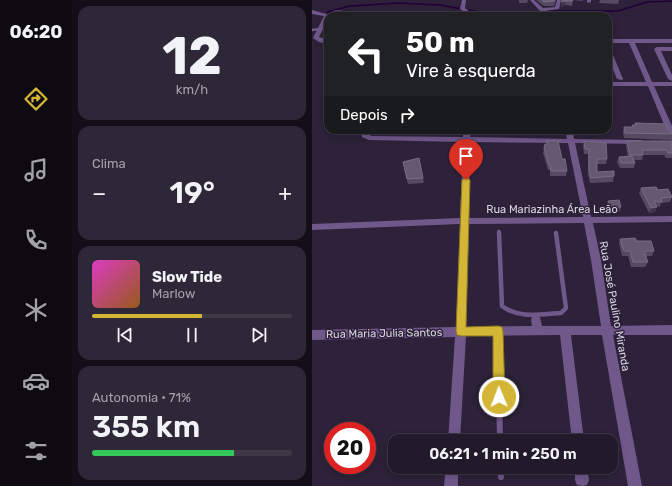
<!DOCTYPE html>
<html lang="pt">
<meta charset="utf-8">
<style>
:root{--surface:#221a2b;--page:#2e2737;--text:#f1f3f6;--muted:#a2a1a9;--line:#3f3847;--accent:#d3b635}
body{margin:0;font-family:Rubik,sans-serif;background:var(--page);color:var(--text);height:100vh;display:flex;flex-direction:column;font-size:15px;white-space:nowrap}
*{box-sizing:border-box;margin:0}
p{font-size:13px;color:var(--muted)}
.icon{flex:none;width:22px;height:22px;fill:none;stroke:currentColor;stroke-width:2;stroke-linecap:round;stroke-linejoin:round}
.map{position:relative;flex:1;overflow:hidden}
.drawer{display:flex;flex-direction:column;gap:6px;padding:6px;background:#130e18;width:240px}
.drawer>*{flex:none}
.banner{position:absolute;left:12px;top:12px;width:288px;height:122px;border-radius:12px;box-shadow:0 2px 10px #0003,0 0 0 1px var(--line);background:#202124;color:#fff;overflow:hidden}
.speed{position:absolute;left:12px;top:422px;display:flex;gap:8px;font-size:20px;font-weight:700;text-align:center}
.speed>*{display:grid;place-content:center;width:52px;height:52px;border-radius:50%;background:var(--surface);box-shadow:0 2px 10px #0003,0 0 0 1px var(--line);line-height:1}
.speed .limit{border:6px solid #d22;background:#fff;color:#111}
.pin{position:absolute;display:grid;place-items:center;width:34px;height:34px;color:#fff;margin:-41px -17px;border-radius:50% 50% 50% 0;rotate:-45deg;box-shadow:0 0 4px #0007}
.pin .icon{rotate:45deg}
.me{position:absolute;width:44px;margin:-22px;rotate:359deg;stroke-linejoin:round;filter:drop-shadow(0 0 3px #0008)}
.turn{display:flex;align-items:center;gap:14px;height:84px;padding:0 16px;font-size:18px}
.turn .icon{width:52px;height:52px;stroke-width:2.5}
.turn b{display:block;font-size:28px;line-height:34px}
.then{display:flex;align-items:center;height:38px;padding:0 16px;background:#0003;gap:8px;font-size:15px}
.big{font-size:30px;font-weight:600;line-height:1.1}
.drawer .card{flex:1;display:flex;flex-direction:column;justify-content:center;gap:6px;min-width:0;padding:0 14px;border-radius:12px;background:var(--page)}
.drawer .dial{align-items:center;gap:0}
.dial b{font-size:52px;line-height:1}
.song{display:flex;align-items:center;gap:12px}
.cover{width:48px;height:48px;border-radius:6px;background:linear-gradient(135deg,hsl(310 70% 55%),hsl(30 70% 35%))}
.played{height:4px;border-radius:2px;background:linear-gradient(90deg,var(--accent) 55%,var(--line) 55%)}
.keys{display:flex;justify-content:space-around;direction:ltr}
.heat{display:flex;justify-content:space-between;align-items:center;font-size:22px;direction:ltr}
.charge{height:6px;border-radius:3px;background:linear-gradient(90deg,#34c759 71%,var(--line) 0)}
.trip{position:absolute;left:76px;top:434px;width:230px;height:40px;border-radius:12px;background:var(--surface);box-shadow:0 2px 10px #0003,0 0 0 1px var(--line);font-weight:600;line-height:40px;text-align:center}
main{display:flex;flex:1;min-height:0}
.tab-bar{display:flex;flex-direction:column;width:72px;justify-content:space-around;align-items:center;background:#0e0a11;color:var(--muted)}
.tab-bar .icon{width:28px;height:28px}
.tab-bar .on{color:var(--accent)}
.tab-bar b{font-size:18px;color:var(--text)}
.map>svg:first-child{display:block}
.lines{fill:none;stroke-linecap:round;stroke-linejoin:round}
.stream{stroke:#220139;stroke-width:1.5}
.lane-far2{stroke:#70588b;stroke-width:2.5}
.lane-far1{stroke:#70588b;stroke-width:4.5}
.lane{stroke:#70588b;stroke-width:6}
.street{fill:#70588b;fill-rule:evenodd}
.wall{fill:#564a63}
.shaded-wall{fill:#40344c}
.building{fill:#645970;stroke:#776c82}
.route{fill:#d3b635;stroke:#897622}
.labels{text-anchor:middle;stroke-width:3;stroke-linejoin:round;paint-order:stroke}
.street-label{font-size:11px;fill:#dbd4e3;stroke:#2d2239}
</style>
<main>
<nav class="tab-bar">
<b>06:20</b>
<svg class="icon on" aria-label="directions" viewBox="0 0 24 24"><path d="M12 3l9 9-9 9-9-9zM9 14v-3h6M13 9l2 2-2 2"/></svg>
<svg class="icon" aria-label="music" viewBox="0 0 24 24"><path d="M9 18V5l10-2v13"/><circle cx="6" cy="18" r="3"/><circle cx="16" cy="16" r="3"/></svg>
<svg class="icon" aria-label="phone" viewBox="0 0 24 24"><path d="M5 4h4l2 5-3 2q2 4 5 5l2-3 5 2v4C11 20 4 13 5 4z"/></svg>
<svg class="icon" aria-label="climate" viewBox="0 0 24 24"><path d="M12 3v18M4 7l16 10M4 17L20 7"/></svg>
<svg class="icon" aria-label="car" viewBox="0 0 24 24"><path d="M5 17H2v-5l4-1 3-4h7l3 4 3 1v5h-3M9 17h6M6 11h13"/><circle cx="7" cy="17" r="2"/><circle cx="17" cy="17" r="2"/></svg>
<svg class="icon" aria-label="filters" viewBox="0 0 24 24"><path d="M4 7h16M4 17h16"/><circle cx="9" cy="7" r="2"/><circle cx="15" cy="17" r="2"/></svg>
</nav>
<section class="drawer">
<div class="card dial"><b>12</b><p>km/h</p></div>
<div class="card"><p>Clima</p>
<div class="heat"><a>−</a><b class="big">19°</b><a>+</a></div>
</div>
<div class="card">
<div class="song"><i class="cover"></i><div><b>Slow Tide</b><p>Marlow</p></div></div>
<div class="played"></div>
<div class="keys"><svg class="icon" aria-label="previous" viewBox="0 0 24 24"><path d="M18 5L8 12l10 7zM5 5v14"/></svg><svg class="icon" aria-label="pause" viewBox="0 0 24 24"><path d="M8 5v14M16 5v14"/></svg><svg class="icon" aria-label="next" viewBox="0 0 24 24"><path d="M6 5l10 7-10 7zM19 5v14"/></svg></div>
</div>
<div class="card"><p>Autonomia · 71%</p><b class="big">355 km</b><div class="charge"></div></div>
</section>
<div class="map">
<svg width="360" height="486" viewBox="0 0 360 486">
<rect width="100%" height="100%" fill="#2d2239"/>
<g class="lines">
<path class="stream" d="M236,11H306L335,2L360,1
M15,12L38,6L87,3L128,5L167,12H229"/>
<path class="lane-far2" d="M0,30L8,29"/>
<path class="lane-far1" d="M187,232L190,306C207,319 229,314 249,313L254,308L244,233"/>
<path class="lane" d="M186,339L188,441
M188,467L189,477"/>
<path class="street" d="M150,0H154L153,8L164,16H158L148,9Z
M218,0H222L231,8L243,7L245,0H249L247,9L233,11L236,16H230L229,12Z
M275,0H279V2L275,3Z
M0,10L18,15L7,37L16,40V44L7,42L1,38L12,16L0,14Z
M296,39H360V43H323L340,82H360V86H342L360,126V136L356,134L336,86H296V82H334L317,43H296Z
M345,47H360V51H349L360,75V81L356,79L342,49Z
M296,48L299,50L311,79L310,80L305,79L296,57Z
M49,130H57V134L59,136L151,137V130H159L158,137L255,139L253,130H261L262,139L330,140L331,142L327,144L263,143L279,217L360,216V222L281,223L289,260L299,326L360,325V335H301L330,486H316L290,335H259L272,441H260L248,335L154,336L148,441H136L143,337L0,340V330L144,327L148,224L0,230V224L148,218L151,142L57,140L50,137ZM158,142L256,143L271,217L157,218ZM272,223L279,260L289,326H230L228,317L224,315L220,317L219,320L220,326L154,327L157,224Z
M134,467H146V486H132Z
M263,467H275L277,480L275,485L271,486L265,485L263,480Z"/>
</g>
<path class="wall" d="M207,0H216L215,3H207Z
M224,0H244L242,6H232Z
M250,0H271V1L261,0L260,6L253,5L249,7Z
M288,0H307L306,4L287,3Z
M323,123L356,130L360,133V140L312,138L311,132L312,127H320V125H323Z
M59,130H79L78,134L60,135Z
M262,130H279L278,135H264Z
M235,141L250,159L255,171L254,176H238V170H236L231,153L232,148L235,144Z
M272,141L295,159L294,164H285V172L302,176L301,182L278,183L276,174V154H272L271,146Z
M315,141H360V158H354L352,155H331L330,160H322L323,163L322,168H308L305,162L307,157H316L314,146Z
M107,158L112,183L96,184L91,162Z
M329,188L346,190L360,197L358,202L349,203L348,207L345,206L343,212L337,213L327,193Z
M296,201L309,207L307,212L297,213L295,206Z
M308,239L325,241L342,251L340,256H334L336,262L333,267H319L316,256H310L307,243Z"/>
<path class="shaded-wall" d="M254,1L253,5L249,7L250,2Z
M29,11L30,16H27Z
M345,207L343,212L337,213L339,208Z"/>
<path class="building" d="M230,0H243L242,1L232,2Z
M250,0H261L260,1H254L250,2Z
M22,11H29L27,16H18Z
M323,123L354,124L356,130L360,133V134L313,133L312,127H321L320,125H324Z
M235,141H246L250,159H253L255,171H239L238,165H237L232,148L233,144H236Z
M272,141L294,143L295,159H285V172L302,171V176L279,178L277,169V149H273Z
M315,141H360V153H356L354,150H330L331,155H318Z
M320,156L323,163H309L307,157Z
M107,158L111,178L95,179L91,162Z
M344,187L346,190L356,189L360,197L349,198L350,202L342,201L345,207L339,208L329,188Z
M307,200L309,207L299,208L296,201Z
M323,238L325,241H339L342,251H332L336,262H321L318,251H312L308,239Z"/>
<path class="route" d="M154,177L158,180L154,327L186,326L190,327L191,331L193,397L191,401L187,403L183,401L181,397V336H149L145,335L144,331L150,180Z"/>
<g class="labels">
<g class="street-label">
<text x="240" y="213">Rua Mariazinha Área Leão</text>
<text transform="translate(303 306) rotate(80)" y="4">Rua José Paulino Miranda</text>
<text transform="translate(72 333) rotate(-1)" y="4">Rua Maria Julia Santos</text>
</g>
</g>
</svg>
<div class="speed"><div class="limit">20</div></div>
<div class="pin" style="left:154px;top:180px;background:#d93025"><svg class="icon" aria-label="arrive" viewBox="0 0 24 24"><path d="M6 21V4h12l-3 4 3 4H6"/></svg></div>
<svg class="me" style="left:187px;top:397px" viewBox="-20 -20 40 40"><circle r="17" fill="#d3b635" stroke="#fff" stroke-width="3"/><path d="M0-11L8 9 0 5-8 9z" fill="#fff"/></svg>
<div class="trip">06:21 · 1 min · 250 m</div>
<div class="banner">
<div class="turn"><svg class="icon" aria-label="left" viewBox="0 0 24 24"><path d="M17 20v-9H6M10 6l-5 5 5 5"/></svg><div><b>50 m</b>Vire à esquerda</div></div>
<div class="then">Depois<svg class="icon" aria-label="right" viewBox="0 0 24 24"><path d="M7 20v-9h11M14 6l5 5-5 5"/></svg></div>
</div>
</div>
</main>
